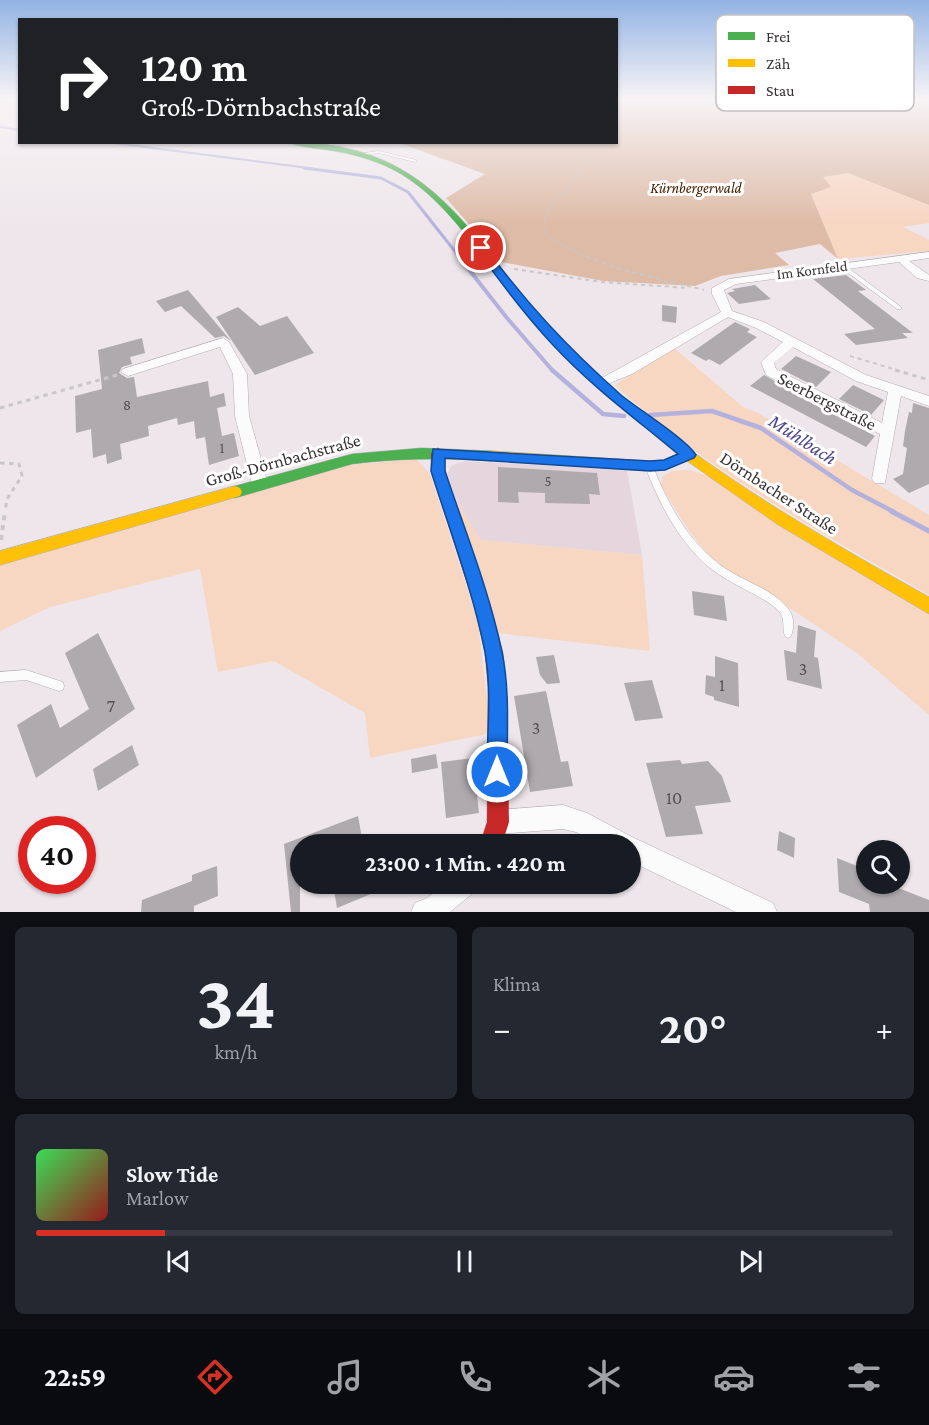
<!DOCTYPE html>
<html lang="de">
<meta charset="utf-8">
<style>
:root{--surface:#171b24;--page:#242831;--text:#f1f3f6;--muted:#9ea1a6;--line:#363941;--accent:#d93025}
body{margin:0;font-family:"Crimson Pro",serif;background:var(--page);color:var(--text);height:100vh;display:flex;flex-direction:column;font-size:22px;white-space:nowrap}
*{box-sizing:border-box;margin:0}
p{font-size:20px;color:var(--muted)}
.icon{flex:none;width:33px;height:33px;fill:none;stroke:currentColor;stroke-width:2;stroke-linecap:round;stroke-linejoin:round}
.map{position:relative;height:912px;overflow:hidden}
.side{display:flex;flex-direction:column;gap:15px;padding:15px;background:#0d0f14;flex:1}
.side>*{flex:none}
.top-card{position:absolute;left:18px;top:18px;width:600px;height:126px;border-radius:0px;box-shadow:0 2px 4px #0004;background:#202124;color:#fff;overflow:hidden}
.tools{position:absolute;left:856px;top:840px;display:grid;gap:12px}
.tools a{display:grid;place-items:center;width:54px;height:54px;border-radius:50%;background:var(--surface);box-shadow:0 2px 4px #0004;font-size:30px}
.speed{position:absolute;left:18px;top:816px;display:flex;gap:12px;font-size:30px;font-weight:700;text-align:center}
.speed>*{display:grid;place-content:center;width:78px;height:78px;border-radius:50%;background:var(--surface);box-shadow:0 2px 4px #0004;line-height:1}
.speed .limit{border:9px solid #d22;background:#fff;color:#111}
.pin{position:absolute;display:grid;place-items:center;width:51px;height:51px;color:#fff;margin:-26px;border:3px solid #fff;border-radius:50%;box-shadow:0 2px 6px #0007}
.me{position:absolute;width:66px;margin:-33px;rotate:0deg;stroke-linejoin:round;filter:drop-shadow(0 0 4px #0008)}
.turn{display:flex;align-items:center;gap:21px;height:126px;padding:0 24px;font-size:27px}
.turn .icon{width:78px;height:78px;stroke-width:2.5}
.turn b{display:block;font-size:42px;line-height:51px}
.big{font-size:45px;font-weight:700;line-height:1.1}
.side .tile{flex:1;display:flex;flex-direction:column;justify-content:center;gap:9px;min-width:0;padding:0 21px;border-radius:9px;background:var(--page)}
.side .dial{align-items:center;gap:0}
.dial b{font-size:78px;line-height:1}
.song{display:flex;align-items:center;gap:18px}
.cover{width:72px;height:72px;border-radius:9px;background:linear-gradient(135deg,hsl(130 70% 55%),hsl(0 70% 35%))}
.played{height:6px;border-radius:3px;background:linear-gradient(90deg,var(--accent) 15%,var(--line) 15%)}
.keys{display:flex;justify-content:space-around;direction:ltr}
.heat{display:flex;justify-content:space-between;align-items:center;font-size:33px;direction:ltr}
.side .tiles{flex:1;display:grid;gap:15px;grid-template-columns:1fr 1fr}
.tile:last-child{grid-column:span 2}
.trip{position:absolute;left:290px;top:834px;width:351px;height:60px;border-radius:30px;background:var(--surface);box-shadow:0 2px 4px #0004;font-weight:700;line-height:60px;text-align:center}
.menu{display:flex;height:96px;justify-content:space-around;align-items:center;background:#090b0e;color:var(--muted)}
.menu .icon{width:42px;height:42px}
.menu .selected{color:var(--accent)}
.menu b{font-size:27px;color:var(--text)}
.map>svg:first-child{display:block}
.built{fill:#e5d6dd}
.green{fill:#f7d6c2}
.forest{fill:#debba6}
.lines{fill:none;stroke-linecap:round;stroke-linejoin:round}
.stream-far4{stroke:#b4b2dd;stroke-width:2}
.stream-far3{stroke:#b4b2dd;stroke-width:3}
.stream-far2{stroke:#b4b2dd;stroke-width:4}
.stream-far1{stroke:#b4b2dd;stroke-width:4.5}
.stream{stroke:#b4b2dd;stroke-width:5}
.building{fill:#afaaae}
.lane-casing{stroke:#b2acaf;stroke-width:1}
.street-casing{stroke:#b2acaf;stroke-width:1}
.fast-casing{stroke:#b2acaf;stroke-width:1}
.slow-casing{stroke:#b2acaf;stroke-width:1}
.jam-casing{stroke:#b2acaf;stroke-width:1}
.path-far3{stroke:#c9c7c7;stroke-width:1.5;stroke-dasharray:2 2;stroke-linecap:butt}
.path-far2{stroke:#c9c7c7;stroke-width:2;stroke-dasharray:4 4;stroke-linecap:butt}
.path-far1{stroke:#c9c7c7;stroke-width:3;stroke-dasharray:4.5 4.5;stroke-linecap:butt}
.path{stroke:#c9c7c7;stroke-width:4;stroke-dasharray:5 5;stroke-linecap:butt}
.lane{fill:#fcfbfc;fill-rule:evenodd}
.street{fill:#fcfbfc;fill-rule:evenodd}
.fast{fill:#4caf50;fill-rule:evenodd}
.slow{fill:#ffc107;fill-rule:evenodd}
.jam{fill:#c62828;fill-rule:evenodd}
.route{fill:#1a73e8;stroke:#114b97;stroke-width:1.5}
.labels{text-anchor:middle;stroke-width:6;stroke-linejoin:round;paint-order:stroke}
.far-park-label{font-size:15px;font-style:italic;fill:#462100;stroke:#fff}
.far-street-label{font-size:15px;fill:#373134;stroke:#fff}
.number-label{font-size:15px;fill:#554f52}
.street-label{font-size:18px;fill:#373134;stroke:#fff}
.near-number-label{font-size:18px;fill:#554f52}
.water-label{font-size:20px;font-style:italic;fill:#4b4690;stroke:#fff}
.key{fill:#fff;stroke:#c3c1c2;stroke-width:1.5}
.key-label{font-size:16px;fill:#373134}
</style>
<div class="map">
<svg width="929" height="912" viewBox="0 0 929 912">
<rect width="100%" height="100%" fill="#eee6ea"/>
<path class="built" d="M466,461L627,470L642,555L480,540L451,490L447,474L452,465Z"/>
<path class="green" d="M848,173L929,205V223L903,227L929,240V251L838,259L811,193L830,187L822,177Z
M673,347L743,407L758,413L929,515V595C824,534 703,469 615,385Z
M416,459L430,474L478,622L491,733L370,758L365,713L274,661L218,672L200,569L50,607L0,631V562L348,465Z
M689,470L708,476L929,615V715L857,653L763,590L718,567L690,532L661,486L662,477L672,471Z
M451,490L480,540L642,555L650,651L498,633Z"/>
<path class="forest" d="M617,98H929V205L848,173L823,177L831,187L811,194L838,259L820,244L775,253L789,265L721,276L695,286L603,281L502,262L446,198L485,174L399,143L616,142Z"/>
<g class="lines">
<path class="stream-far4" d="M0,127L20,130
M106,142L316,169"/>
<path class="stream-far3" d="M304,168L381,178L408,192L461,259"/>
<path class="stream-far2" d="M459,257L507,318L553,371"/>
<path class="stream-far1" d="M552,370L603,414L624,416
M650,415L712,411L761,428L852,490L894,512"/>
<path class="stream" d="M891,511L929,531"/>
</g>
<path class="building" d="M846,275L866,290L858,291L913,333H902L908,338L856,345L844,334L875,329L813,279Z
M755,285L771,299L739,304L727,293L735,291L732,289Z
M188,290L231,341L224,336L215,338L181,306L165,312L156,301Z
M662,305L677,307L676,323L662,321Z
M238,307L260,326L287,316L314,353L255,375L216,317Z
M735,322L750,329L747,332L757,337L720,365L709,359L706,361L691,353Z
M142,338L145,353L130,357L132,364L122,367L119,373L127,378L134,377L137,397L208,381L210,397L224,393L226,406L217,408L222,436L234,433L239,456L209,465L205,437L196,439L194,421L178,425L177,418L148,426L149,436L120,444L122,459L107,464L106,454L93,458L91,429L76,433L75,396L102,389L98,350Z
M796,356L831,372L816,387L781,369Z
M764,375L805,398L804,399L875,436L866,447L750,386Z
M853,385L884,400L871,415L839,399Z
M913,403L929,408V484L909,493L893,479L903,474L907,448L903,446L905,431L909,412L912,413Z
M498,467L597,473L600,495L589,494L590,504L545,503V493L518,492L519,503L498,502Z
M692,591L724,596L727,621L694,615Z
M798,625L816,631L814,657L818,658L822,689L787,680L784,650L796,653Z
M98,633L135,709L36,778L17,725L51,704L60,728L89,709L65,653Z
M554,655L560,683L547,684L540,675L536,657Z
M715,656L738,663L739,707L714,700V697L705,694L706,675L715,677Z
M652,680L663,718L635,721L624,683Z
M546,691L561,762L568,761L573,786L530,792L514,696Z
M132,745L139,765L98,791L93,769Z
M436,754L438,768L412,773L411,759Z
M473,758L479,813L446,818L441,762Z
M680,760L682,764L708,761L722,776L731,802L695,806L703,834L666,837L646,763Z
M358,816L363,844H300V912H291L284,844Z
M779,831L795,838L794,858L777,850Z
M837,858L867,870V884H888L929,900V912H870L869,904L839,892Z
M217,866L218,896L194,906V912H141L142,900L192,881V875Z
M333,884H395L337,908Z"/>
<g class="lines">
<defs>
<path id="lane" d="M379,151L416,160L417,161L415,162L379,153L360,155L358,154Z
M840,265H844L901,307V309H897L840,267Z
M649,463L652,464L653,466C668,506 693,550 731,572C749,583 772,590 786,606C794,614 795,626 791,636L788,638L785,636C782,629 785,621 781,614C777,608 770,603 764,600C744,588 722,579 705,564C677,538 658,501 645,466L646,464Z
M26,670L63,682L64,686L63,690L59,691L26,680L0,682V672Z"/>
<path id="street" d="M929,252V258L909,261L929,275V281L917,278L899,262L736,284L724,290L732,311L764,322L866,375L929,396V406L901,396L885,483H875L872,479L880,434L766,375L761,362L783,342L756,328L728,317L632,374L600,387L593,383L721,312L712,294V288L729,279ZM793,347L856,381L888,392L882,423L776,369L774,363Z
M223,338L229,342L247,374L249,416L268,484L266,488L260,490L254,488L252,484L235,416L233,374L220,347L128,376L121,372L123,369Z
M563,805L587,813L632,837L773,903L777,912H736L630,861V844H599L576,832L563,829L498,834L490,830L486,822L490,814L498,810Z
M445,884H477L473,893L450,912H411L415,903L427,898Z"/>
<path id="fast" d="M287,142C441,142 472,246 563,342V346H555C537,327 520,308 505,287C473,245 441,194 392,169C372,159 350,153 327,150C314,148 299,147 287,142Z
M422,448L492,451L499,456L492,461C445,458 399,458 352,464L235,498L230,496L228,492L230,488L235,486L352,454Z"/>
<path id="slow" d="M559,341L563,342C591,368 618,394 648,418C735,487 832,543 929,597V614L777,524L687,461L665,470L649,471L487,460L485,456L487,452L492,451L649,461L664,460L677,454L596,386L555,346L553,344Z
M235,486L240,488L242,492L240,496L0,565V551Z"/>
<path id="jam" d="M438,448L445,453V471L491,608L503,653L506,687L509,822L502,844H480L487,822L488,687L485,653L475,608L431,471V453Z"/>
</defs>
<use href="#lane" class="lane-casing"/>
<use href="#street" class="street-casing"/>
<use href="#fast" class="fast-casing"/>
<use href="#slow" class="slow-casing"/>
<use href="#jam" class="jam-casing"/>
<path class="path-far3" d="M865,98L870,103L921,124L929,130
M616,107L647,98
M589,142C585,150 579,173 576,178C561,202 544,196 544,233L560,244L591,259"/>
<path class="path-far2" d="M587,257L620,269L704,290
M514,269L602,282L689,288
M850,356L900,371"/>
<path class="path-far1" d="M895,370L929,380
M0,408L117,375
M0,463L19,464L22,476L7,499L5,512"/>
<path class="path" d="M1,540L5,511"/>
<use href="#lane" class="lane"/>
<use href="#street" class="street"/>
<use href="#fast" class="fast"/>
<use href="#slow" class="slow"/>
<use href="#jam" class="jam"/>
</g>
<linearGradient id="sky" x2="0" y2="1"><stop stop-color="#93b3e4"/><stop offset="0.44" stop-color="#f7f4f6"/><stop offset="1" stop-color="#f7f4f6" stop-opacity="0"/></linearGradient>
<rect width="929" height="225" fill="url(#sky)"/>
<path class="route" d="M478,246H484C527,304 567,347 621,395C638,409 686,439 696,455L694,458L665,470L650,471L445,458V471C465,531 489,590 502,652C510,690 507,732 507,772L504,779L497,782L490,779L487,772C487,732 492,691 485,652C473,591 450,531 431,471L433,449L650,461L664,460L678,454C636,419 591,386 553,345C525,315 500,282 476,248Z"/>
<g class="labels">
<g class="far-park-label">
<text x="696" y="193">Kürnbergerwald</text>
</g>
<g class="far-street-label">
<text transform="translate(812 270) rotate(-7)" y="5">Im Kornfeld</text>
</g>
<g class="number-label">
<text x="127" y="410">8</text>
<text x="222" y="453">1</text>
<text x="548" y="486">5</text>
</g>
<g class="street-label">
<text transform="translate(827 401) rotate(27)" y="6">Seerbergstraße</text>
<text transform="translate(283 460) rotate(-15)" y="6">Groß-Dörnbachstraße</text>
<text transform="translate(779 493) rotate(33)" y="6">Dörnbacher Straße</text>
</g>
<g class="near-number-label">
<text x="803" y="675">3</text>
<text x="722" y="691">1</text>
<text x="111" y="712">7</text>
<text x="536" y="734">3</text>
<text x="674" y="804">10</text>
</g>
<g class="water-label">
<text transform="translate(803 439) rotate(33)" y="7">Mühlbach</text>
</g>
</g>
<rect x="716" y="15" width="198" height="96" rx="9" class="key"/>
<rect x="728" y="32" width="27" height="8" fill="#4caf50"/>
<rect x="728" y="59" width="27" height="8" fill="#ffc107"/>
<rect x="728" y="86" width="27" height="8" fill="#c62828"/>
<g class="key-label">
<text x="766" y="42">Frei</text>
<text x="766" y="69">Zäh</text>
<text x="766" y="96">Stau</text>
</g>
</svg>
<div class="tools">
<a><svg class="icon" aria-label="search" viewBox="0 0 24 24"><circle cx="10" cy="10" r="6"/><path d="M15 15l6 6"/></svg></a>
</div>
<div class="speed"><div class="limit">40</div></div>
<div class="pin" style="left:481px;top:248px;background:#d93025"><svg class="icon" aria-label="arrive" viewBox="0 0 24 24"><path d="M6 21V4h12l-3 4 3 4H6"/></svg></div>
<svg class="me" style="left:497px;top:772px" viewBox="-20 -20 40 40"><circle r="17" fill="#1a73e8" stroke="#fff" stroke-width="3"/><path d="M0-11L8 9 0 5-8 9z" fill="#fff"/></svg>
<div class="trip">23:00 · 1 Min. · 420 m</div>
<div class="top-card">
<div class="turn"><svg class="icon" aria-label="right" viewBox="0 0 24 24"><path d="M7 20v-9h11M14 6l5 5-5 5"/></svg><div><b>120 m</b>Groß-Dörnbachstraße</div></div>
</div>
</div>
<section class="side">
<div class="tiles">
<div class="tile dial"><b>34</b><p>km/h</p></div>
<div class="tile"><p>Klima</p>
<div class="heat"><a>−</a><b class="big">20°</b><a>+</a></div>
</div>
<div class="tile">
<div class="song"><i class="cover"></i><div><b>Slow Tide</b><p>Marlow</p></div></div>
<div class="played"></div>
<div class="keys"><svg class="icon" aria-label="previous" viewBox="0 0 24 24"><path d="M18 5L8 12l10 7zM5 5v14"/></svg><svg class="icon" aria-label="pause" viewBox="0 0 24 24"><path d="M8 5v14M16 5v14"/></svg><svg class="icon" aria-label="next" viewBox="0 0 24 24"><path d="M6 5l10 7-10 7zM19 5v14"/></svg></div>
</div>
</div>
</section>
<nav class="menu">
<b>22:59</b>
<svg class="icon selected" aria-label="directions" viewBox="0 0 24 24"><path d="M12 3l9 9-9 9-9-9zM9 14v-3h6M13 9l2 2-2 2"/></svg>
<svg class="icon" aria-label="music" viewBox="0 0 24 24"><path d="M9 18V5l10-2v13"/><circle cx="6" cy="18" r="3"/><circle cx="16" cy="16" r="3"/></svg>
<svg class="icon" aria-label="phone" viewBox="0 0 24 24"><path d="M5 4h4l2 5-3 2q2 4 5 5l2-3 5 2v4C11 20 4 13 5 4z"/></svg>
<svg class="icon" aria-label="climate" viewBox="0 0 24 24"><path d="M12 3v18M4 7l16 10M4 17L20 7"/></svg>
<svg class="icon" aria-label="car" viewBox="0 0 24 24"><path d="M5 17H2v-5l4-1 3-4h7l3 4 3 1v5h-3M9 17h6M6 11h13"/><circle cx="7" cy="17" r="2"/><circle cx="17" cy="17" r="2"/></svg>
<svg class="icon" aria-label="filters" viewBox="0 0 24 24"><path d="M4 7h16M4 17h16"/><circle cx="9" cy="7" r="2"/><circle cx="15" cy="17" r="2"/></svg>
</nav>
